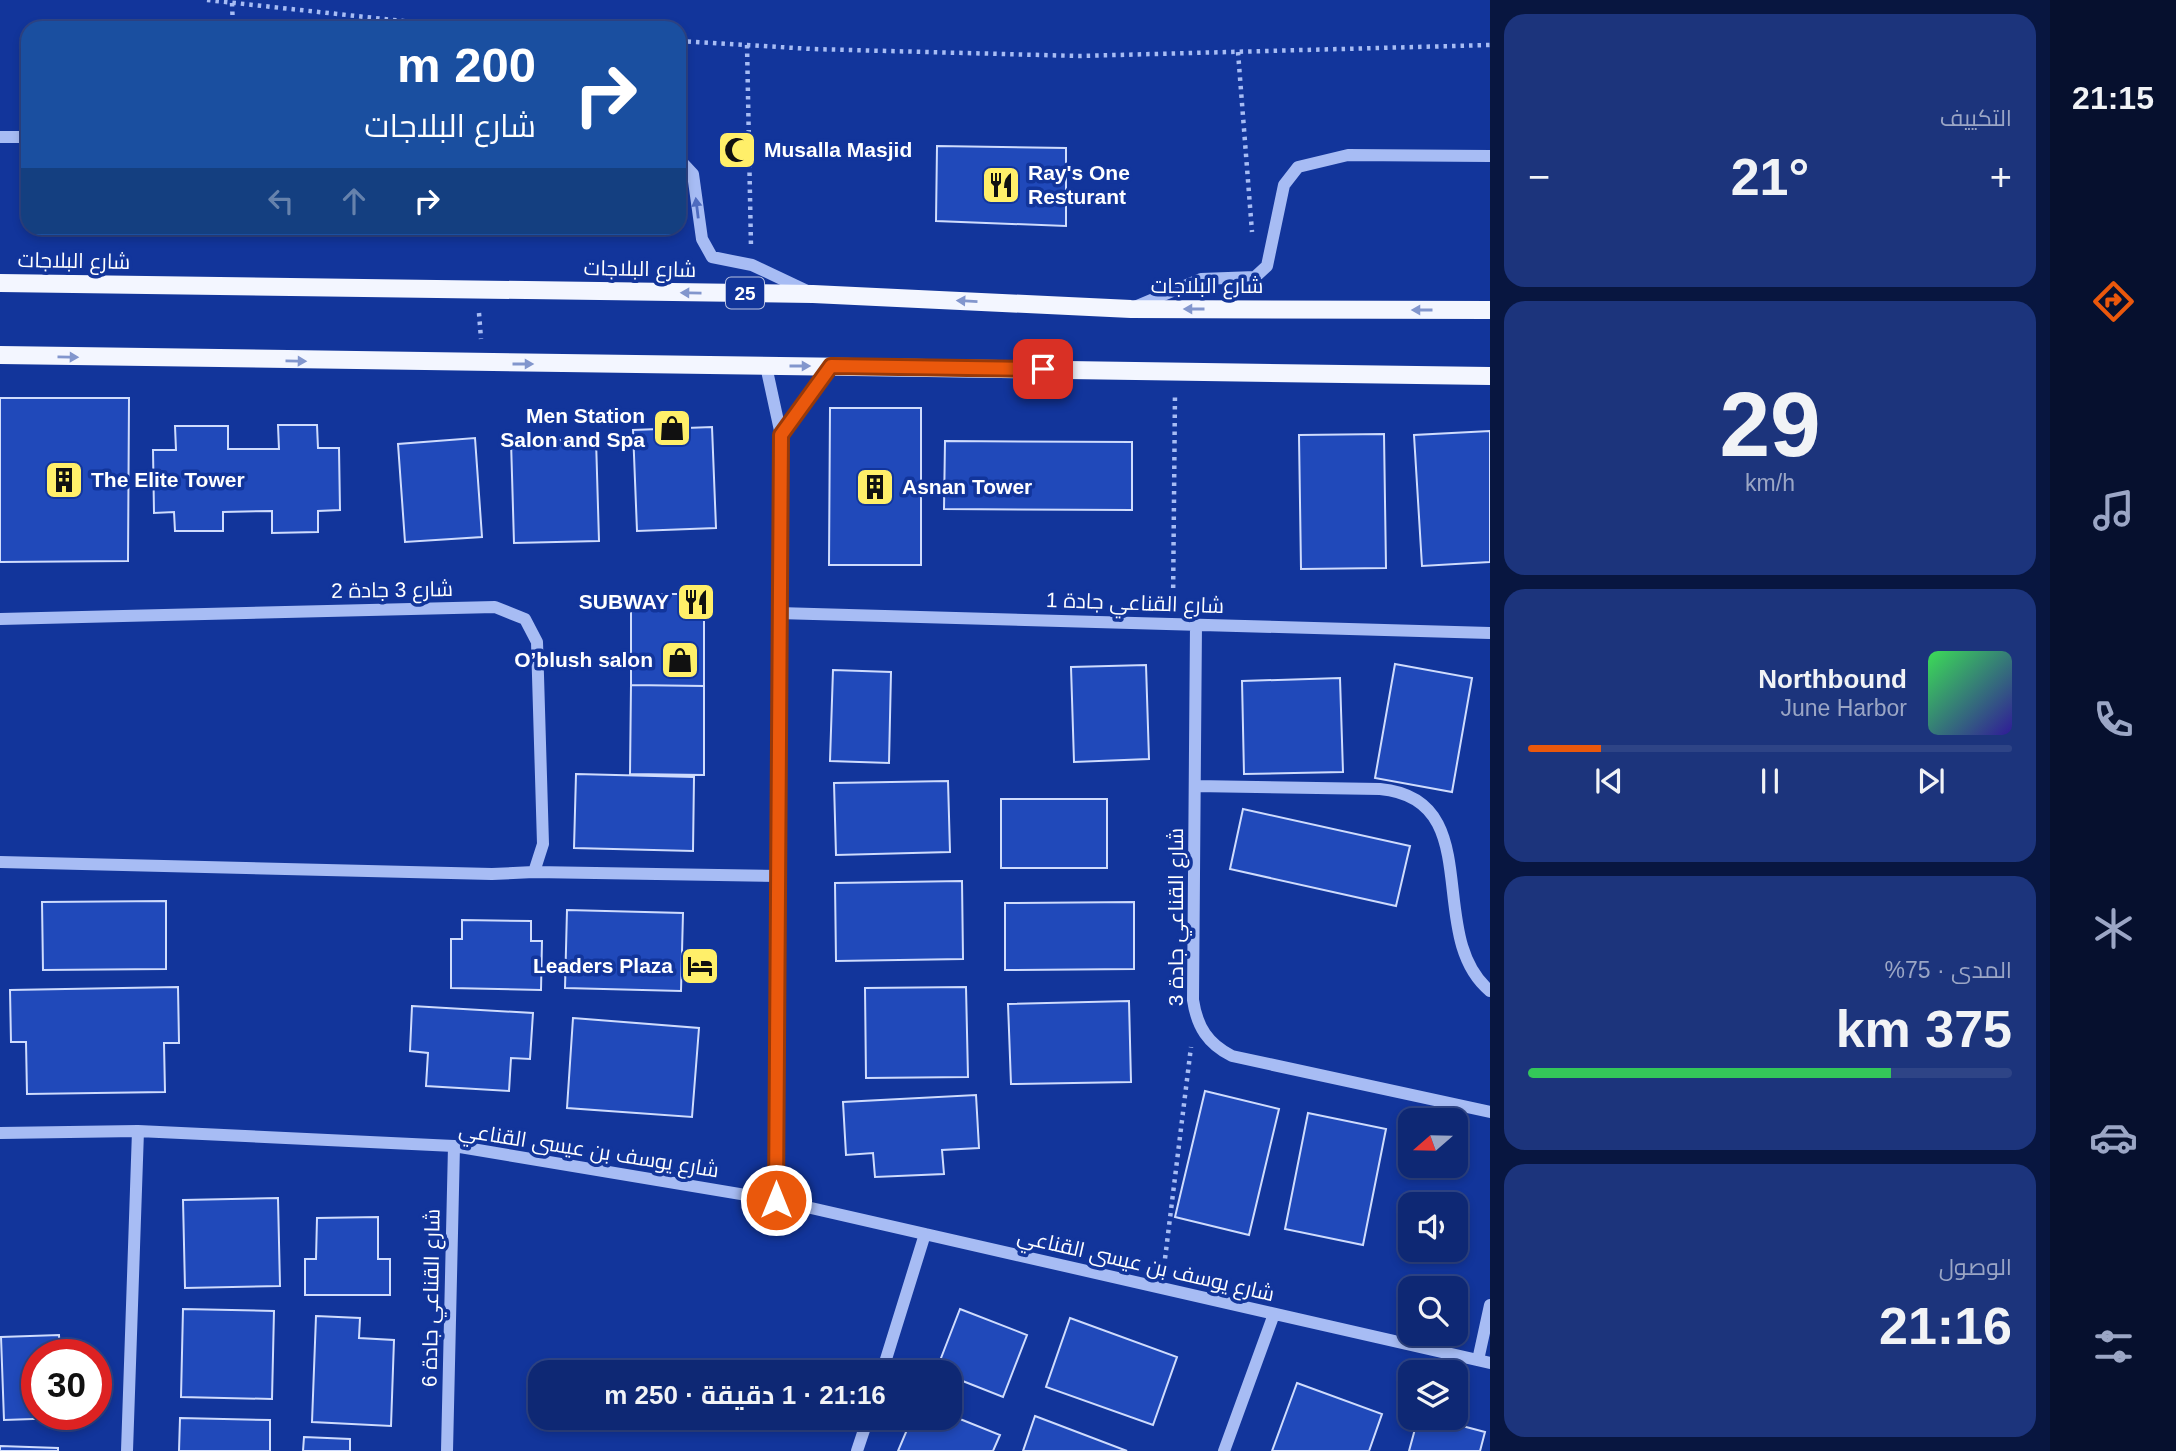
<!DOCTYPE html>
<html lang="ar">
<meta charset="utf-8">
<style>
:root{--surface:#0e2874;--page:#1c347c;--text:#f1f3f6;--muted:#9ba6c5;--line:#2e4486;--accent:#ea580c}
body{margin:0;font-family:Helvetica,Cairo,sans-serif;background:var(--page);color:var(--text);direction:rtl;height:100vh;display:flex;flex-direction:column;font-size:26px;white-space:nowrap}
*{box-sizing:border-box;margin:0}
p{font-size:23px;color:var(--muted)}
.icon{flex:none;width:38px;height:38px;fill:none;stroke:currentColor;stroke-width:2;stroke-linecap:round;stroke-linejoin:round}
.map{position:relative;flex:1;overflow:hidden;direction:ltr}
.details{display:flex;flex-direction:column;gap:14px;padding:14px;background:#081640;width:560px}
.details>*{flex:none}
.top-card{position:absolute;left:21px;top:21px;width:665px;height:214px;border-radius:21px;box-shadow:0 4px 10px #0003,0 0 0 2px var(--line);direction:rtl;background:#1a4fa0;color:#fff;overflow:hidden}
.needle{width:46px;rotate:250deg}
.buttons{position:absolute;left:1398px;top:1108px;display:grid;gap:14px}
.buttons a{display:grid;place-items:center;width:70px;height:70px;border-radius:14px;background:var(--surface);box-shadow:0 4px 10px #0003,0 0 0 2px var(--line);font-size:35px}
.speed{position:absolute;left:21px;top:1339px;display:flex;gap:14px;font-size:35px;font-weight:700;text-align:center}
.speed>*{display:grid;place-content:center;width:91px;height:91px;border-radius:50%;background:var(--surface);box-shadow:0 4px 10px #0003,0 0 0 2px var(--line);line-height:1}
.speed .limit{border:10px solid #d22;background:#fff;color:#111}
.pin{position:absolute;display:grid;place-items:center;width:60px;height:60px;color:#fff;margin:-30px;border-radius:14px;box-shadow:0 4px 10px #0006}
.me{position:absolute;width:77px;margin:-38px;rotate:0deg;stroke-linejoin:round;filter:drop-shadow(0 0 5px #0008)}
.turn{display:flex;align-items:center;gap:24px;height:147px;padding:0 35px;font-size:32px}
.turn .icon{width:91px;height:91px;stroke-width:2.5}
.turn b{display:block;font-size:49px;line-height:60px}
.lanes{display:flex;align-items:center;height:66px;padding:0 35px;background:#0003;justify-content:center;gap:35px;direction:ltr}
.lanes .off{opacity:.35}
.big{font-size:52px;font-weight:700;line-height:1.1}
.details .widget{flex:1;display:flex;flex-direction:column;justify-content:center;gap:10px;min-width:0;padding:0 24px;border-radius:21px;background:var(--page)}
.details .dial{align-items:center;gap:0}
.dial b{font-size:91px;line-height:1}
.song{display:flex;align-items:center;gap:21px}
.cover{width:84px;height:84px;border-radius:10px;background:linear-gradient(135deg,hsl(130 70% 55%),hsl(250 70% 35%))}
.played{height:7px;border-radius:4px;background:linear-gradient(90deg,var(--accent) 15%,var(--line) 15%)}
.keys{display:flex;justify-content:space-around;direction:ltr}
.heat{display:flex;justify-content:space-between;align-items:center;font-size:38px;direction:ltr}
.charge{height:10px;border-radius:5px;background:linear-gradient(90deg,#34c759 75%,var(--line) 0)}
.trip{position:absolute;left:528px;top:1360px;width:434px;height:70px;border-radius:21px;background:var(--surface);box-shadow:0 4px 10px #0003,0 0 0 2px var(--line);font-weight:700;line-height:70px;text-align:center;direction:rtl}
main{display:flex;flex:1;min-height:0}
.tab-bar{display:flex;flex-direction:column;width:126px;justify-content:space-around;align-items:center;background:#06102e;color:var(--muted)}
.tab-bar .icon{width:49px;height:49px}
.tab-bar .selected{color:var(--accent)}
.tab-bar b{font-size:32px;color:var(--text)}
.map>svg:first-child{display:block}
.building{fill:#2049ba;stroke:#cfdcfd;stroke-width:2}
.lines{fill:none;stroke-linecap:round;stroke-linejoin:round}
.path{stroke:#a7bcf4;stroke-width:4.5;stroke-dasharray:3.5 5;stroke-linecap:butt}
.minor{stroke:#a7bcf4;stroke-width:12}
.major{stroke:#f3f6ff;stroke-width:18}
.oneway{fill:#4e6bbf}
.oneway2{fill:#8296cd}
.route-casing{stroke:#983908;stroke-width:18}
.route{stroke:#ea580c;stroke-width:12}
.labels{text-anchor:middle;stroke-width:7;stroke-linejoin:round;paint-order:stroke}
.shield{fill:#12359b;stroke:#b8c2e1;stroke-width:2}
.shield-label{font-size:19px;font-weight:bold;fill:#fff}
.poi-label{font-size:21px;font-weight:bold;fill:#fff;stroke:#12359b;text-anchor:start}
.street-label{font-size:21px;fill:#fff;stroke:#12359b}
</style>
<main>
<nav class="tab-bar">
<b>21:15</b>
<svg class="icon selected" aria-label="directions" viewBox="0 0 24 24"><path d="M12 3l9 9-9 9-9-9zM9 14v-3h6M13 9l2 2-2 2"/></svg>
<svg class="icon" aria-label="music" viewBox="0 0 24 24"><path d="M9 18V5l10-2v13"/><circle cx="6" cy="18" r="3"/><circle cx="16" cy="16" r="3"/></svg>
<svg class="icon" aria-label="phone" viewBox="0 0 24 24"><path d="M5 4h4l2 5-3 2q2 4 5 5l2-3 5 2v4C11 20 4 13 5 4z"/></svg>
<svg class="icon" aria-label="climate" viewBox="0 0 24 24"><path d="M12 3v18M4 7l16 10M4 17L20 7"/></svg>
<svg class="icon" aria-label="car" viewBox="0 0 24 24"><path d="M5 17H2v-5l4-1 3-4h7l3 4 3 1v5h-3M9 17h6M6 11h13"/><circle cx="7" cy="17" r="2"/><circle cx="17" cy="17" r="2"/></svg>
<svg class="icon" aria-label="filters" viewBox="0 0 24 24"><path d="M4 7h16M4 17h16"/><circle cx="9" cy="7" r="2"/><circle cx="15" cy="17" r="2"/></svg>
</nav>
<section class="details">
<div class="widget"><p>التكييف</p>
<div class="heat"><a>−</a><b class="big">21°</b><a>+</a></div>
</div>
<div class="widget dial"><b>29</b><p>km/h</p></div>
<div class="widget">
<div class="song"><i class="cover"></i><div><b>Northbound</b><p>June Harbor</p></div></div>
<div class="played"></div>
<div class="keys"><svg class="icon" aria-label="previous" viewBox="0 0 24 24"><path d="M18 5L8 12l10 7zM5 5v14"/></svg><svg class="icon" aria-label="pause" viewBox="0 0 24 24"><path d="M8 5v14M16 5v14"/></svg><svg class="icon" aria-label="next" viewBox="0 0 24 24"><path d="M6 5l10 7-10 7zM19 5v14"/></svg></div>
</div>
<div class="widget"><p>المدى · 75%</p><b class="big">375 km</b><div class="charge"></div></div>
<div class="widget"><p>الوصول</p><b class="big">21:16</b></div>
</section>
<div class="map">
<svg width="1490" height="1451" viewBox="0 0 1490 1451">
<rect width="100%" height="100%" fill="#12359b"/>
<path class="building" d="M937,146L1066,148V226L936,221Z
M0,398H129L128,561L0,562Z
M830,408H921V565H829Z
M278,425H317L318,448H339L340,510L318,511V532L272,533V511L223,512V531H175L174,512L154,513L153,450H176L175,426H228V449H279Z
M712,427L716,528L637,531L633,430Z
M1490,431V562L1422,566L1414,435Z
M1384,434L1386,568L1301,569L1299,435Z
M475,438L482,537L405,542L398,444Z
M596,439L599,541L514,543L511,441Z
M945,441L1132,442V510L944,509Z
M631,594H704V686L631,685Z
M1395,664L1472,678L1452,792L1375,778Z
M1146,665L1149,759L1074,762L1071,667Z
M833,670L891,672L889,763L830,761Z
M1340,678L1343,772L1244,774L1242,681Z
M631,685L704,686V775L630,774Z
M576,774L694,777L693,851L574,848Z
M948,781L950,852L836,855L834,783Z
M1001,799H1107V868H1001Z
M1243,809L1410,846L1396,906L1230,869Z
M962,881L963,959L836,961L835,883Z
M166,901V969L43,970L42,902Z
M1134,902V969L1005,970V903Z
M567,910L683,913L681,991L565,988Z
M462,920L531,921V941H542L541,990L451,988V939H462Z
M178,987L179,1043H164L165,1092L27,1094L26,1042H11L10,990Z
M966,987L968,1077L866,1078L865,988Z
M1129,1001L1131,1082L1011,1084L1008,1004Z
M412,1006L533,1013L530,1059L511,1058L509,1091L426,1086L428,1053L410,1051Z
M573,1018L699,1028L692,1117L567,1108Z
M1205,1091L1279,1109L1249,1235L1175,1217Z
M976,1095L979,1148L942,1150L944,1174L875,1177L873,1153L846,1155L843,1102Z
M1308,1113L1386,1129L1363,1245L1285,1229Z
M278,1198L280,1286L185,1288L183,1200Z
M378,1217V1259H390V1295H305V1259H316L317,1218Z
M183,1309L274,1311L272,1399L181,1397Z
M960,1309L1027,1335L1003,1397L950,1376V1372L936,1371Z
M316,1316L360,1318L359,1338L394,1340L391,1426L312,1422Z
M1070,1318L1177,1357L1153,1425L1046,1387Z
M59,1335L60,1354H37V1414H62V1418L4,1420L1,1337Z
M1297,1383L1382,1414L1369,1451H1272Z
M950,1415L1000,1435L993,1451H898L912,1418H950Z
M1035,1416L1127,1451H1023Z
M180,1418L270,1420V1451H179Z
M1418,1418H1432L1485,1432L1480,1451H1409Z
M304,1437L350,1439V1451H303Z
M0,1446L58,1448V1451H0Z"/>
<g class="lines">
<path class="path" d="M207,0L468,28
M232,3L233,28
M679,41L812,49L1079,56L1490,45
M747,45L751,247
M1238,52L1252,232
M479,313L481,339
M1173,605L1175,393
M1164,1267L1191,1047"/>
<path class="minor" d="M0,137H28
M679,159L693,174L702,239L712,257L752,265L807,291
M1137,306L1201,279L1255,277L1267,266L1284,185L1298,167L1348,155L1490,156
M766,366L781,435L776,1200
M781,435L831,366
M778,613L1490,633
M0,619L495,607L525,619L537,642L543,844L534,872L492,874L0,862
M1196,624L1193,1000C1197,1027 1208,1044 1232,1056L1490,1112
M1195,786L1380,789C1489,799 1423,936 1490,991
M534,872L779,876
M0,1133L138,1131L454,1146L776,1200L1490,1363
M1478,1360L1490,1305
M882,1372L925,1234
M127,1451L138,1131
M447,1451L454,1146
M857,1451L868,1418
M1224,1451L1274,1314"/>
<path class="major" d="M0,283L813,294L1131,309L1490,310
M0,355L1490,376"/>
</g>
<defs><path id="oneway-solid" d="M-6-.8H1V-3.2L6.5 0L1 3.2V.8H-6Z" transform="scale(1.75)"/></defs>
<use class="oneway" href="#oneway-solid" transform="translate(697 208) rotate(-97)"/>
<g class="oneway2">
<use href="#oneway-solid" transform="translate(691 293) rotate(-179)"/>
<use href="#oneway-solid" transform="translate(967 301) rotate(-177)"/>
<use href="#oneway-solid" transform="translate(1194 309) rotate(-180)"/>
<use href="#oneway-solid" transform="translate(1422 310) rotate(-180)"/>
<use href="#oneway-solid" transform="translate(68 357) rotate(1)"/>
<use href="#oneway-solid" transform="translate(296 361) rotate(1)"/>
<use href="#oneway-solid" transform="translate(523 364)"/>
<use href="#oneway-solid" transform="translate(800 366)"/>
</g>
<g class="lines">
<defs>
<path id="route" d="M776,1200L781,435L831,366L1043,369"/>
</defs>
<use href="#route" class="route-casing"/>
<use href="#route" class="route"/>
</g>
<defs>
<symbol id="mosque-square" viewBox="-11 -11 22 22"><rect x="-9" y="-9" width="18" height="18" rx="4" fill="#ffef69" stroke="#12359b"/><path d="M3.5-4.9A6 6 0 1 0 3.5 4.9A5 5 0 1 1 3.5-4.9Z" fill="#111"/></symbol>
<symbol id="restaurant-square" viewBox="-11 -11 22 22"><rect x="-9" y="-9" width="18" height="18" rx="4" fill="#ffef69" stroke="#12359b"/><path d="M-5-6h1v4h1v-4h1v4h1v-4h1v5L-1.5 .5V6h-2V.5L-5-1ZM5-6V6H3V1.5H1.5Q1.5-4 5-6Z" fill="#111"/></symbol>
<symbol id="shop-square" viewBox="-11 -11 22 22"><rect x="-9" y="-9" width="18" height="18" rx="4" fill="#ffef69" stroke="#12359b"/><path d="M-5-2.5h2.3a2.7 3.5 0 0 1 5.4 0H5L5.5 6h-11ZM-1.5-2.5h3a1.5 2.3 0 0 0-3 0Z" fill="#111"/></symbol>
<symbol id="building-square" viewBox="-11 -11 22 22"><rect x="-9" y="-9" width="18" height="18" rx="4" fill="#ffef69" stroke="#12359b"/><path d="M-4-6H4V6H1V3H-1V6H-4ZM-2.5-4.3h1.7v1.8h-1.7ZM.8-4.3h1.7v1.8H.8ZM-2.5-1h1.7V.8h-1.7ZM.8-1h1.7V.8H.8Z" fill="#111"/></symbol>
<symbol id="hotel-square" viewBox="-11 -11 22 22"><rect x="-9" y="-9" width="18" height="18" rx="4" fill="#ffef69" stroke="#12359b"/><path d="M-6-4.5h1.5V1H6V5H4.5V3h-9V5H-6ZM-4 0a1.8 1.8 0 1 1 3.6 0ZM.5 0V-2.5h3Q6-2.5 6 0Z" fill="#111"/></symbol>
</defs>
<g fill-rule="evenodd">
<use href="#mosque-square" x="715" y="128" width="44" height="44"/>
<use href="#restaurant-square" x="979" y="163" width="44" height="44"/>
<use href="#shop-square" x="650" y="406" width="44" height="44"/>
<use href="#building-square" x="42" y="458" width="44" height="44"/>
<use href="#building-square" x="853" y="465" width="44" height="44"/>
<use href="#restaurant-square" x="674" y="580" width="44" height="44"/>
<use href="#shop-square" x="658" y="638" width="44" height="44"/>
<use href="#hotel-square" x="678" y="944" width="44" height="44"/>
</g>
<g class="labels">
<rect class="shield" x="726" y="277.5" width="38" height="31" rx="5"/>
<g class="shield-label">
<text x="745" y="300">25</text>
</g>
<g class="poi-label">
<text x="764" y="157">Musalla Masjid</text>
<text x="1028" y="180">Ray's One<tspan x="1028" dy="24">Resturant</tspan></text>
<text x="645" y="423" text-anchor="end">Men Station<tspan x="645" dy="24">Salon and Spa</tspan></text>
<text x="91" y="487">The Elite Tower</text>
<text x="902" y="494">Asnan Tower</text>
<text x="669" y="609" text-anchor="end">SUBWAY</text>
<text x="653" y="667" text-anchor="end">O’blush salon</text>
<text x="673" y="973" text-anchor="end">Leaders Plaza</text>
</g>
<g class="street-label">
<text transform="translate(74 261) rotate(1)" y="7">شارع البلاجات</text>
<text transform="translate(640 269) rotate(1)" y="7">شارع البلاجات</text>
<text x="1207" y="293">شارع البلاجات</text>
<text transform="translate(392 590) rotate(-1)" y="7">شارع 3 جادة 2</text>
<text transform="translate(1135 603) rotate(2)" y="7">شارع القناعي جادة 1</text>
<text transform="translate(1176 917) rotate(-90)" y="7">شارع القناعي جادة 3</text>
<text transform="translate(589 1150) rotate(9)" y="7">شارع يوسف بن عيسى القناعي</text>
<text transform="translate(1146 1265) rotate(13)" y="7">شارع يوسف بن عيسى القناعي</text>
<text transform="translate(431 1298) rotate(-89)" y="7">شارع القناعي جادة 6</text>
</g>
</g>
</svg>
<div class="buttons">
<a><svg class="needle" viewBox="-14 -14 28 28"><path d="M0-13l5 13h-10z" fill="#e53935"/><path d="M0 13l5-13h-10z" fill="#9ba6c5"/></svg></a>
<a><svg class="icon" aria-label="sound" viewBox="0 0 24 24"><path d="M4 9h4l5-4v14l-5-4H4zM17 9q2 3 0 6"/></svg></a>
<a><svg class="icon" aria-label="search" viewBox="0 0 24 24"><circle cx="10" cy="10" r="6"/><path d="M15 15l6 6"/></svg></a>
<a><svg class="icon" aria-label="layers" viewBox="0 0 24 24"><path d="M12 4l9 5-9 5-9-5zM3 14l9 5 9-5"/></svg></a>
</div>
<div class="speed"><div class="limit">30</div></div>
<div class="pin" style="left:1043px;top:369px;background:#d93025"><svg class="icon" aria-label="arrive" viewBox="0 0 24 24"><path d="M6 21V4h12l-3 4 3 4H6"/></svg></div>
<svg class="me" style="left:776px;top:1200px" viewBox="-20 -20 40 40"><circle r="17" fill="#ea580c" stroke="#fff" stroke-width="3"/><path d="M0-11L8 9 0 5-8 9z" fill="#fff"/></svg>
<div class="trip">21:16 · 1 دقيقة · 250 m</div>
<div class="top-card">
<div class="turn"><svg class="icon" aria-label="right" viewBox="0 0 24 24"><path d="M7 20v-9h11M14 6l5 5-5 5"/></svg><div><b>200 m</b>شارع البلاجات</div></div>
<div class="lanes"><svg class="icon off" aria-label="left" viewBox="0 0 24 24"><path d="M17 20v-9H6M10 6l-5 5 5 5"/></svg><svg class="icon off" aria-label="ahead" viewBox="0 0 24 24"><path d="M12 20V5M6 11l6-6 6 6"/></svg><svg class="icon" aria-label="right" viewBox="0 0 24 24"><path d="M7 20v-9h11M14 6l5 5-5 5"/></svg></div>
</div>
</div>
</main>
